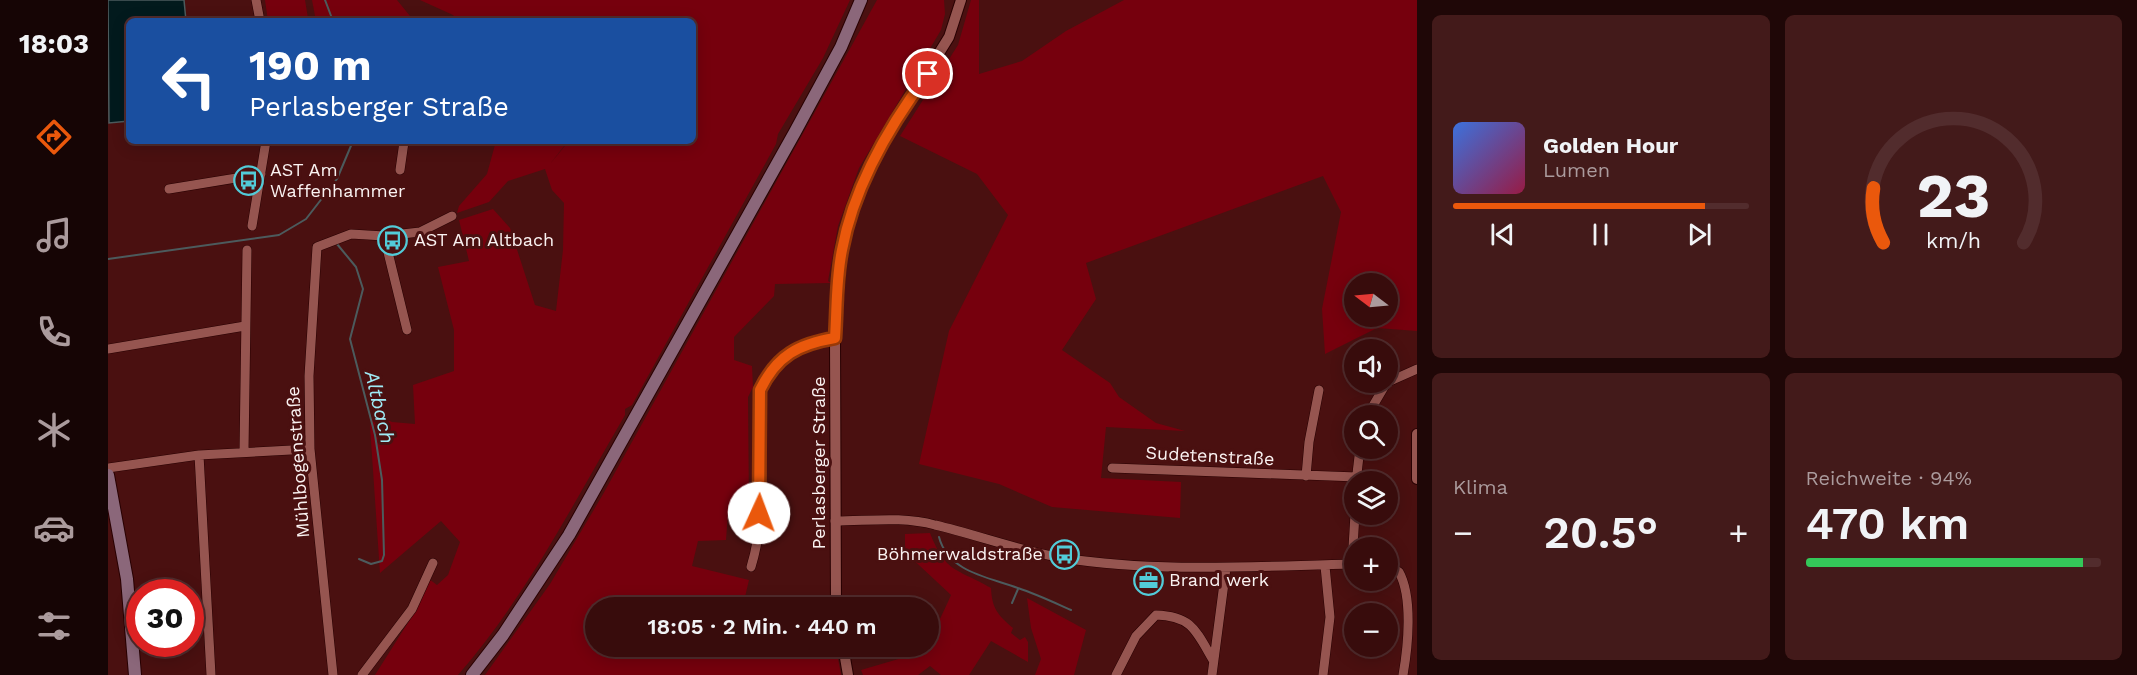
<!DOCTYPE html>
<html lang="de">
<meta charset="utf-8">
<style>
:root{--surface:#380c0c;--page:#431a1a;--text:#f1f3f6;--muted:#ab9b9d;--line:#522c2d;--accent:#ea580c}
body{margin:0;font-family:"Work Sans",sans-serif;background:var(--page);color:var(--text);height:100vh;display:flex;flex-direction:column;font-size:22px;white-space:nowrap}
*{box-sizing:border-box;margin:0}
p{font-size:20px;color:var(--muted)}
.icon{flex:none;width:33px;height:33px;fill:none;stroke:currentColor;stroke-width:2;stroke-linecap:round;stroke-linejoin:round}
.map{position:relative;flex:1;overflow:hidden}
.side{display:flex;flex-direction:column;gap:15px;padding:15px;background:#1f0707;width:720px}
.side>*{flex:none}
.top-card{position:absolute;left:18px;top:18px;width:570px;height:126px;border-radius:9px;box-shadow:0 3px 15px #0003,0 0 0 2px var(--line);background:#1a4fa0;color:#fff;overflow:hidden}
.needle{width:39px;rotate:286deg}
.controls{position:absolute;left:1236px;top:273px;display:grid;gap:12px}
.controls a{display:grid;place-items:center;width:54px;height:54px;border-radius:50%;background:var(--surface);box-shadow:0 3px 15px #0003,0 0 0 2px var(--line);font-size:30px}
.speed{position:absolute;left:18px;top:579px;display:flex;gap:12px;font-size:30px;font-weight:700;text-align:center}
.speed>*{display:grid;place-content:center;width:78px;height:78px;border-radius:50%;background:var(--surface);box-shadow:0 3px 15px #0003,0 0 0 2px var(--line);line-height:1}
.speed .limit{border:9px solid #d22;background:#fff;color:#111}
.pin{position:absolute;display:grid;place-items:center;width:51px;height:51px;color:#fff;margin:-26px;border:3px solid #fff;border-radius:50%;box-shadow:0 2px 6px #0007}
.me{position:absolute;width:66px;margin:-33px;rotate:2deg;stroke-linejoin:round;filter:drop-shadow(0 0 4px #0008)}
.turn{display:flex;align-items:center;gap:21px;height:126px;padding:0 24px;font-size:27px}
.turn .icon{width:78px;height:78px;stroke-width:2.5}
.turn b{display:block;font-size:42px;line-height:51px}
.big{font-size:45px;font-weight:600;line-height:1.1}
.side .widget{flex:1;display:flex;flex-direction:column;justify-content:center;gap:9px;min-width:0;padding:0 21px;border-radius:9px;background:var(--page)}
.side .dial{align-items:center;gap:0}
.dial svg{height:156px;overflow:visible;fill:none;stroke:var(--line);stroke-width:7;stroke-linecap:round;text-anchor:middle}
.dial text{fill:var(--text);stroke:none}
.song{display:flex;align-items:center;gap:18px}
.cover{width:72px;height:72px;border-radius:9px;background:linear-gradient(135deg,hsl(220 70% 55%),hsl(340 70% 35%))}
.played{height:6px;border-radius:3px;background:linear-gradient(90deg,var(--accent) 85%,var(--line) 85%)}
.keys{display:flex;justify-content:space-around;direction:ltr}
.heat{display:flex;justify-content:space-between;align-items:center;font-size:33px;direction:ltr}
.charge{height:9px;border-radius:4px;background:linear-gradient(90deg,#34c759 94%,var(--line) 0)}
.side .tiles{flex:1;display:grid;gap:15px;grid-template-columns:repeat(2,1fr)}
.trip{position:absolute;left:477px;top:597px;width:354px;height:60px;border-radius:30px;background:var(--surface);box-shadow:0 3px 15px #0003,0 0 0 2px var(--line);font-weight:600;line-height:60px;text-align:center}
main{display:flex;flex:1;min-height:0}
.dock{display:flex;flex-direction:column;width:108px;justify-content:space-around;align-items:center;background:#160505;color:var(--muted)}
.dock .icon{width:42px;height:42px}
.dock .selected{color:var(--accent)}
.dock b{font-size:27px;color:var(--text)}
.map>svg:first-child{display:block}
.green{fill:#76000d;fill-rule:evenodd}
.water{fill:#021a1d;stroke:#4c5b5d;stroke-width:1.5}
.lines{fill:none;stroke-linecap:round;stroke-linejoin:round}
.stream{stroke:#4c5b5d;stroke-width:2}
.minor-casing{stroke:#280102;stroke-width:10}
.tertiary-casing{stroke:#280102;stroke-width:12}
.secondary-casing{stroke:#280102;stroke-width:14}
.minor{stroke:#965550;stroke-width:9}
.tertiary{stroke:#965550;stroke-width:10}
.secondary{stroke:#8b677a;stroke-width:12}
.route-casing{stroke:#983908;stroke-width:15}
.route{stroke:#ea580c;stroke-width:10}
.labels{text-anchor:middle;stroke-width:6;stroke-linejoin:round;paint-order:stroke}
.poi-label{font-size:18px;fill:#faf2f1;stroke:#4a1010;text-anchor:start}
.street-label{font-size:18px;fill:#faf2f1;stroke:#4a1010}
.water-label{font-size:20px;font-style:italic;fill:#9febf5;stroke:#4a1010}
</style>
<main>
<nav class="dock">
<b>18:03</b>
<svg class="icon selected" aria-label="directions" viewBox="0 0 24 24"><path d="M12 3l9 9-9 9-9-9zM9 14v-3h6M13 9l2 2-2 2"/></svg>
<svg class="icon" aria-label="music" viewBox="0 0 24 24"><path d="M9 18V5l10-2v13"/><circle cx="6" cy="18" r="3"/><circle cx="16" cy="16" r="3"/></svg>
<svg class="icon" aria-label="phone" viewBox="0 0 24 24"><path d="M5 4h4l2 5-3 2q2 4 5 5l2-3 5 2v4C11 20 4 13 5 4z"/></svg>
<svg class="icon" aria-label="climate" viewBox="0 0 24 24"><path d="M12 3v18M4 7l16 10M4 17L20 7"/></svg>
<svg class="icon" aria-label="car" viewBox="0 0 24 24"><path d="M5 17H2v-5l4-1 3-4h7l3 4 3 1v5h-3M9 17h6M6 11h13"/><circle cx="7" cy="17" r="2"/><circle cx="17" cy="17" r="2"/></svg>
<svg class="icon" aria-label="filters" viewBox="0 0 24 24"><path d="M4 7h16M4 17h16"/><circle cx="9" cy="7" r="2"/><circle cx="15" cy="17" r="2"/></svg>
</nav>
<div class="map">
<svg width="1309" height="675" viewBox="0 0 1309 675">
<rect width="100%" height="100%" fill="#4a1010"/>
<path class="green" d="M157,0H197L200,18L160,21Z
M204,0H289L306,21H208Z
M312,0H742L715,58L670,134L668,144L524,405L517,409V415C465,504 418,597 350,675H267L308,610L321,579L329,585L340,575L352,542L333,521L272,573L262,426L265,413L284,422L307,424L305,385L346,371V330L330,267L361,261L351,220L385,209L402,228L427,305L448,311L455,250L456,203L444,190L437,169L400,181L381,202L349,213L351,206L379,174L388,141H460L442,164L461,141H585V21H351L345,15Z
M769,0H836L837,14L833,30L751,168L730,226L720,281L723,283L667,284L666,296L626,337V360L644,366L645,387L640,397L641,510L620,512L618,540L590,541L584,566L641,580L637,597L651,605L669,607L488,608V646L728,647L733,675H377L442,584L494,496Z
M863,0H871V74L914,61L958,31L1016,0H1309V331L1269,328L1217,354L1214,309L1233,212L1215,176L978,263L988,299L954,350L1002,383L1011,397L1048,423L1077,431L998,427L993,478L1073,482L1072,518L944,507L891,484L811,464L841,331L900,215L869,174L792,136L850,45ZM1246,284H1280V316H1246Z
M822,533C838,574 849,568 883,588C884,609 890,615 905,628L903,633L912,640L917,637L920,642V662L883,641L861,675H833L822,666L810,675H755L753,670L821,650C825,630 835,614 843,595L797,552V534Z
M919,598L978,630L966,675H927L933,659L923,628Z"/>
<path class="water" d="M0,0H76L78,21H21V121L1,123Z"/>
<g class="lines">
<path class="stream" d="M217,0L225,21
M229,244L248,267L255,289L242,339L267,435L274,480L276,555L274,561L263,564L251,559
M0,259L171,235L198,219L229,179L245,141
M831,537C840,572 880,577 910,588C928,594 945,602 963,610
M904,603L910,589"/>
<defs>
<path id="minor" d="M148,0L152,21
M291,141L296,142L292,170
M61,189L153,174
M144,226L158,141
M276,236L299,330
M0,349L137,326
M1280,382L1309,369
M1259,416L1279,382
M136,451L139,250
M91,455L103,675
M0,468L91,455L202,449
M1004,468L1249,477
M1198,476L1201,442L1211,390
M1248,482L1252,448
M727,521C761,521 794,516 827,525C870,535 911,551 955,558C1051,573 1150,566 1246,564
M1244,564L1247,514
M1280,565L1291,572C1305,597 1300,647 1295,675
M643,567C660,512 652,447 653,390C669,355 691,344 727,338
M225,675L202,449L201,376L209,247L243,234L276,236L312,232L344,216
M254,675L304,609L325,563
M1008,675L1028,636L1048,615C1084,616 1088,631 1105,660
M1104,675L1118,568
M1215,675L1222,617L1217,566"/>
<path id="tertiary" d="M1309,434V479
M728,608L727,338L734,248L746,205L771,150L841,37L853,0
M735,646L740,675"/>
<path id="secondary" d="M0,475L19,579L27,675
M364,675L395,635L461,535L687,132L733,47L753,0"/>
</defs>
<use href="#minor" class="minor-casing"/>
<use href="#tertiary" class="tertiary-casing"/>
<use href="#secondary" class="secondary-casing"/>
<use href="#minor" class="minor"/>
<use href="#tertiary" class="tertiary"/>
<use href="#secondary" class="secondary"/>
</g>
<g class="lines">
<defs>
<path id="route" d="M651,513L652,390C669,355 691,344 727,338C729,309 728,279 734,250C746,185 781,126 820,74"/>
</defs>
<use href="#route" class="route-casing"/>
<use href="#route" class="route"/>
</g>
<defs>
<symbol id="bus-ring" viewBox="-11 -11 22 22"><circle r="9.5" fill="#4a1010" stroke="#52cbd8" stroke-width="1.5"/><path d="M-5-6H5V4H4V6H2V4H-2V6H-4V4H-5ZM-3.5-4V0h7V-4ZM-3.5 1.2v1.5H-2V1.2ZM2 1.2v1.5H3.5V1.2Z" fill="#52cbd8"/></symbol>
<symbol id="office-ring" viewBox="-11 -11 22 22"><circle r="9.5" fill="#4a1010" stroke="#52cbd8" stroke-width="1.5"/><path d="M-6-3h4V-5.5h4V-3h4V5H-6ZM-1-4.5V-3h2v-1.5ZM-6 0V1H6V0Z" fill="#52cbd8"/></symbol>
</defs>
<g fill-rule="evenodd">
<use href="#bus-ring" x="124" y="164" width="33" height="33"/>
<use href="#bus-ring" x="268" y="224" width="33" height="33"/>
<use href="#bus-ring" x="940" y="538" width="33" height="33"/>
<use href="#office-ring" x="1024" y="564" width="33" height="33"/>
</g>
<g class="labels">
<g class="poi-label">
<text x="162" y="176">AST Am<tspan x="162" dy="21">Waffenhammer</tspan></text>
<text x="306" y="246">AST Am Altbach</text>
<text x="935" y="560" text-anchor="end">Böhmerwaldstraße</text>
<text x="1061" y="586">Brand werk</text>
</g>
<g class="street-label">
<text transform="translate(1102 456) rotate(3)" y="6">Sudetenstraße</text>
<text transform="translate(190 462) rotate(-94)" y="6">Mühlbogenstraße</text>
<text transform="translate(711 463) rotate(-90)" y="6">Perlasberger Straße</text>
</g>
<g class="water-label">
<text transform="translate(272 407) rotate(77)" y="7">Altbach</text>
</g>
</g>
</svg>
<div class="controls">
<a><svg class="needle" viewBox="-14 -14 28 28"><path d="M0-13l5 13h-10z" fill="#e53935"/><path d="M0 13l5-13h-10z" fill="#ab9b9d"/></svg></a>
<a><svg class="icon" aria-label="sound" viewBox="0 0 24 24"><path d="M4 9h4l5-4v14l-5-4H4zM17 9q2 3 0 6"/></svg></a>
<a><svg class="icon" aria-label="search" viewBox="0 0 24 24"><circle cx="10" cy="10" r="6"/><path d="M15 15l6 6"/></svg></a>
<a><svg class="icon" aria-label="layers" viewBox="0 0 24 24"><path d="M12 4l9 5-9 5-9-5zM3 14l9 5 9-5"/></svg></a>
<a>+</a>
<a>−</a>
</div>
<div class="speed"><div class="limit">30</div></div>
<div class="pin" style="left:820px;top:74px;background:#d93025"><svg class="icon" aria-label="arrive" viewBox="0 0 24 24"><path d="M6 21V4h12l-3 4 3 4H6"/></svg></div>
<svg class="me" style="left:651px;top:513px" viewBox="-20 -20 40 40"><circle r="19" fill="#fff"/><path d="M0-13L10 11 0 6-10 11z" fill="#ea580c"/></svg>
<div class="trip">18:05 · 2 Min. · 440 m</div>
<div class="top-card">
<div class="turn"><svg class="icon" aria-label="left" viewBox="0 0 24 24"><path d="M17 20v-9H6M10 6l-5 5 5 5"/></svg><div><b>190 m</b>Perlasberger Straße</div></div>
</div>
</div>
<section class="side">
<div class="tiles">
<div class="widget">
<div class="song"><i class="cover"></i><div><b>Golden Hour</b><p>Lumen</p></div></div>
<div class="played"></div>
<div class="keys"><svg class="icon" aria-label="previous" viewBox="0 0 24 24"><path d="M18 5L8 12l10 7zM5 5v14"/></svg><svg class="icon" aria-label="pause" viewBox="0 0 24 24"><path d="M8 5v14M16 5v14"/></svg><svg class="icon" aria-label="next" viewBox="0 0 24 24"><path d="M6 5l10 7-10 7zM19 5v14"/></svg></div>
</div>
<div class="widget dial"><svg viewBox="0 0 100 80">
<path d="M14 69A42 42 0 1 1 86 69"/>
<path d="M14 69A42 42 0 0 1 9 41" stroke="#ea580c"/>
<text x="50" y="56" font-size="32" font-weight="700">23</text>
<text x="50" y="72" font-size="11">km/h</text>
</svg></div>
<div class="widget"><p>Klima</p>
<div class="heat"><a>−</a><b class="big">20.5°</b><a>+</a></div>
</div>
<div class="widget"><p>Reichweite · 94%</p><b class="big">470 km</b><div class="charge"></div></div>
</div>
</section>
</main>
